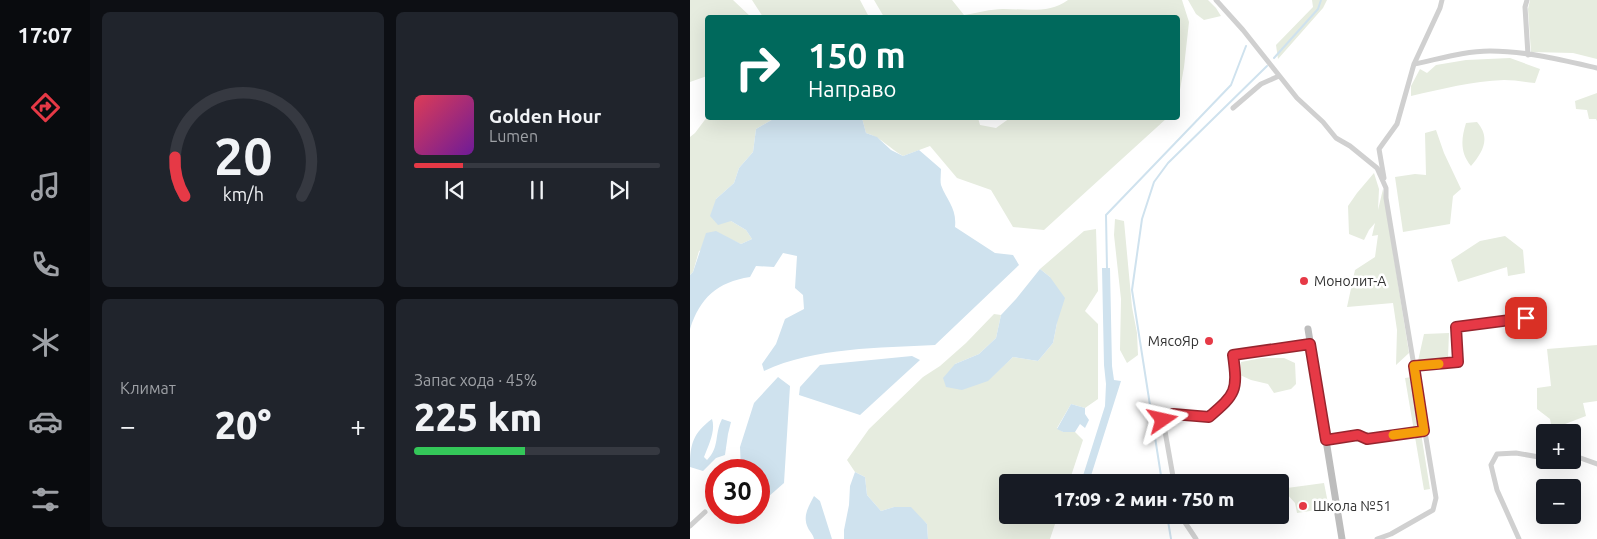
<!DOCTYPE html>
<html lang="ru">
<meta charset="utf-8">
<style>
:root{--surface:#171b24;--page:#20242c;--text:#f1f3f6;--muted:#9ea1a6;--line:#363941;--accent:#e63946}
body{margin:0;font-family:Ubuntu,sans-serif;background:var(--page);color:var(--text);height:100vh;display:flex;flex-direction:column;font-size:19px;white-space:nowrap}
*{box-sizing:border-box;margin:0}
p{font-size:16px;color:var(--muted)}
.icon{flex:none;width:28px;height:28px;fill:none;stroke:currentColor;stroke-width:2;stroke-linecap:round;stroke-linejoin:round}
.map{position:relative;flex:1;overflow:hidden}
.details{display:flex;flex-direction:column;gap:12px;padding:12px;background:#0d0f14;width:600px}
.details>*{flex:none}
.banner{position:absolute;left:15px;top:15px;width:475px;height:105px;border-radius:5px;box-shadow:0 5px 20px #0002;background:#00695c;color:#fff;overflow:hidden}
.buttons{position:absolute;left:846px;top:424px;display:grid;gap:10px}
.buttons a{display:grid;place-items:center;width:45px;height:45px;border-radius:5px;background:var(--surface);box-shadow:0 5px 20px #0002;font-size:25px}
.speed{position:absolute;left:15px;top:459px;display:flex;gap:10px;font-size:25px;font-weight:700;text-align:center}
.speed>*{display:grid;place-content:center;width:65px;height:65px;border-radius:50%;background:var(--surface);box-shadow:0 5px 20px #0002;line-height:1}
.speed .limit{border:8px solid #d22;background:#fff;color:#111}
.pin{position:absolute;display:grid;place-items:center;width:42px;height:42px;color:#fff;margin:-21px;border-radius:10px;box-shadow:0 2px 8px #0006}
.me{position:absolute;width:55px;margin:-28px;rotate:79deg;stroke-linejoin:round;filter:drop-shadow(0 0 4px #0008)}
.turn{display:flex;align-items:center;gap:18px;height:105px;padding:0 20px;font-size:22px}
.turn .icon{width:65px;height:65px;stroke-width:2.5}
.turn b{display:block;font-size:35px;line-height:42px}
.big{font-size:38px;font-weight:800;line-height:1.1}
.details .card{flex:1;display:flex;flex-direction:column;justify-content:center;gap:8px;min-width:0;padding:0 18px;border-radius:8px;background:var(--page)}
.details .dial{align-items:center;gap:0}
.dial svg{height:130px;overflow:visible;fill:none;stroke:var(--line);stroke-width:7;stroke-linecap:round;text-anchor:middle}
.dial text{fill:var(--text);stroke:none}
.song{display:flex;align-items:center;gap:15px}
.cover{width:60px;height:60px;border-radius:8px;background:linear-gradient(135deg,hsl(350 70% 55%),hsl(280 70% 35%))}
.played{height:5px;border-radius:2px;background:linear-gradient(90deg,var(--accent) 20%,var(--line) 20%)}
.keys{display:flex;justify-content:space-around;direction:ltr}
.heat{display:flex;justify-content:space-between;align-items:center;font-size:28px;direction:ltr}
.charge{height:8px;border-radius:4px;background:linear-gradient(90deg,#34c759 45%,var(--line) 0)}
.details .tiles{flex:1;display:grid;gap:12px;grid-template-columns:repeat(2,1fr)}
.trip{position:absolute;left:309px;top:474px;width:290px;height:50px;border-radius:5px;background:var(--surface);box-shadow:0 5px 20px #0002;font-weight:800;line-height:50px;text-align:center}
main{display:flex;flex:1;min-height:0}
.menu{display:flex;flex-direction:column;width:90px;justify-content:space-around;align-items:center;background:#090b0e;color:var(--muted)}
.menu .icon{width:35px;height:35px}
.menu .current{color:var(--accent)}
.menu b{font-size:22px;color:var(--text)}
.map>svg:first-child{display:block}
.green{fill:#e6ecdf}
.water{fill:#cfe2ee}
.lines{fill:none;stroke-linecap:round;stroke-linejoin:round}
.stream{stroke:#cfe2ee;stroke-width:2}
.street{stroke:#d0d0d0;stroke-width:5}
.secondary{stroke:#bdbdbd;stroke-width:7}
.route-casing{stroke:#96252e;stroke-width:12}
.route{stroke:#e63946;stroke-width:9}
.slow{stroke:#f59e0b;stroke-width:9}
.poi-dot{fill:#e63946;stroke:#fff;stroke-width:2}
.labels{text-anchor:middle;stroke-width:5;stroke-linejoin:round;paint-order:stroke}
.poi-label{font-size:14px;fill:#333;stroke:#fff;text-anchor:start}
</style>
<main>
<nav class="menu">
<b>17:07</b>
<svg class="icon current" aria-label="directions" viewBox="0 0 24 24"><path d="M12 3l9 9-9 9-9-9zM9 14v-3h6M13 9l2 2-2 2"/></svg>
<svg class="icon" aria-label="music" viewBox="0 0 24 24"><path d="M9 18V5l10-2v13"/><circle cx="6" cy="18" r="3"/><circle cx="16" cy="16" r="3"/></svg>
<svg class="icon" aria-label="phone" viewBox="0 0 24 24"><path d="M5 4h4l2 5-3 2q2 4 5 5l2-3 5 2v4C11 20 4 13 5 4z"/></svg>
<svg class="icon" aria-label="climate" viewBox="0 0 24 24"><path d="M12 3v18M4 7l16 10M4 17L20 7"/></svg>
<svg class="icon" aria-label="car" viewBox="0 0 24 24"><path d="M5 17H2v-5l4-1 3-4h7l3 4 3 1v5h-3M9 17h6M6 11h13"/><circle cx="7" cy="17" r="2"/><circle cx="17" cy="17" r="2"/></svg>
<svg class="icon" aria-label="filters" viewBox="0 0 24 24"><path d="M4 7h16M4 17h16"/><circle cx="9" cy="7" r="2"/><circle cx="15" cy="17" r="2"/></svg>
</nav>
<section class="details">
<div class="tiles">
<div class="card dial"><svg viewBox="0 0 100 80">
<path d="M14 69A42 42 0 1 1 86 69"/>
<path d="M14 69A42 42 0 0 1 8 45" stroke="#e63946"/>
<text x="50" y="56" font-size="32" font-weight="700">20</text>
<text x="50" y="72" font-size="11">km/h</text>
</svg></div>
<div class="card">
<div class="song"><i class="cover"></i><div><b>Golden Hour</b><p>Lumen</p></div></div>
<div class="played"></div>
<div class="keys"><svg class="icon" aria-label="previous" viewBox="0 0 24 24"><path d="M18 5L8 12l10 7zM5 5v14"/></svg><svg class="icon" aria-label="pause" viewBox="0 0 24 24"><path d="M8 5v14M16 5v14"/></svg><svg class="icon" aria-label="next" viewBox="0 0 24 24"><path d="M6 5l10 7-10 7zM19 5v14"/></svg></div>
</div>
<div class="card"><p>Климат</p>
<div class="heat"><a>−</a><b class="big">20°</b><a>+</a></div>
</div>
<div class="card"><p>Запас хода · 45%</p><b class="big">225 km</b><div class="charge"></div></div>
</div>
</section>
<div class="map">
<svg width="907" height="539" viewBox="0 0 907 539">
<rect width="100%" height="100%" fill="#fff"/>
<path class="green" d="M0,0H43L61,17L18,18L17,76L0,82Z
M62,0H170L179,17H73Z
M184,0H262L274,15C287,13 301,9 313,9C336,9 359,14 378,0H492L499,22L494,67L488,101V18L194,17Z
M498,0H518L526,8L531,16L514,20L506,14Z
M622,0H637L633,8L588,59L586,45L623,7Z
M840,0H907V59L883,53L841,52L838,9Z
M820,58L850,69L845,83C835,82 824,80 814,80C782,81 752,89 721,96V86L730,69L737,73L746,65L776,60Z
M907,93V121L906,119H899L897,110L886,109L885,101Z
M17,117L85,118L66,129L63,152L49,168L44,183L26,199L41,221L56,230L62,239L51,244L40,239L9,251L3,272L0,275V137L5,133Z
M172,118H288L290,125L306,128L320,118H477L354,230L323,227L301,190L267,178L240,146L213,156C199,148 192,138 176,133Z
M787,122C801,138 793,152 781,166C770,153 771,139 776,123Z
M746,130L754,153L771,189L763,196L760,224L713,232L705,177L725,174L736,175L735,133Z
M684,173L689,189L688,210L693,189L719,353L706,365L707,330L703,303L657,307L665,270L685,257L688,235L682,236L685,223L679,230L674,240L659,234L658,206L667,193Z
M425,219L434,221L442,307L447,333L448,355L437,363L430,350L431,299L424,235Z
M406,229L408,291L395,311L408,324V399L395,408L381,404L367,428L373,432H385L393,440L379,482H318V515H368L360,539H238L237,524L230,518L204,507L191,511L177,495L175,477L165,472L157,460L179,429L233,377L250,366L276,343L304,314L311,315L306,338L289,354L265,364L297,381L323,357L348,361L363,343L367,323L360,277L350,269L394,231Z
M815,236L833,250L835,273L818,276L817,267L768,282L761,260L790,241Z
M759,333L758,358L728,361L734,334Z
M907,345V401L893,403L896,416L862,429L860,419L847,409V388L861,386L857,349Z
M572,358H594L605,363L606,384L601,389L584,393L578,384L561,380L550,375L551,362Z
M722,377L740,489L734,490L715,378Z
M634,483L639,508L607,513L605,503L596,493L597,488Z"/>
<path class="water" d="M85,118H172L176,133L187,137L201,150L213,156L229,150L251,169C251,174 250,180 251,185C257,201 267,208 265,227L305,253L323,255L329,265L245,345C190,348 125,347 74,371L72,364L86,344L95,319L114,309L113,295L105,288L107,256L93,253L84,267L66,266L60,277C27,282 10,298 0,329V275L3,272L16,233L26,231L51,244L62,239L56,230L41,221L28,225L20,216L26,199L44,183L49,168L63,152L66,129Z
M412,268H420L422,366L424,380L431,381L399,482H391L415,406L416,384L414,365Z
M350,269L360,277L375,298L367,323L363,343L348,361L323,357L298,381L272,390L256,387L253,378L265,364L289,354L306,338L311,315L326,299Z
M222,356L230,360L170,415L109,395L110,387L130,365Z
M88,377L100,386L94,483L69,505V470H51L50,447L64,403Z
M381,404L395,408V414L399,420L395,428L390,424L385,432H373L367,429Z
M22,419C26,431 18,446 14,457L17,460C30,447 24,435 32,419L41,422L38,434L35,455L26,458L13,471L0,467C0,444 3,433 22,419Z
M165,472L175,477L177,495L191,511L204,507H221L237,524L238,539H154V530L159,505L160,486Z
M124,496L130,501L142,539H124C123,534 120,532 118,528C112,516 119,506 124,496Z"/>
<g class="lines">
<path class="stream" d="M584,58L628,9L631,0
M417,269L416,215L541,85L556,46
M472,482L442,290L452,219L464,182L478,163L577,66
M477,515L481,539"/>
<path class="street" d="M526,0L553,30L607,98L633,122L646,138L660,146L687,168L696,188V198L746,498L743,510L701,534L687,539
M837,0L835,7L838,55
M724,64C749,59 774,51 800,51C836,51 872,60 907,68
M543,108L571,84L589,76
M694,178L689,149L707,124L724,64L750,8L752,0
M724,366L767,362L766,327L854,316
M636,440L668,435L677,439L735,431
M882,455L907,464
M484,482L473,420L483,414L519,417L538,401L547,381L543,355L621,344
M490,515L506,539
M0,526L15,512
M829,539L807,490L801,465L807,454L826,453L849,457H855"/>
<path class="secondary" d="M618,329L652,539"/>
</g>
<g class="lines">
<defs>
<path id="route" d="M473,420L483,414L519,417C546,394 548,391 543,355L620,344L636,440L668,435L677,439L734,431L724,366L768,362L766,327L836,318"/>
</defs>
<use href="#route" class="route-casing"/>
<use href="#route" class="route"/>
<path class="slow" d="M703,435L734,431L724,366L749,364"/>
</g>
<g class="poi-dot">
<circle cx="614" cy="281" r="5"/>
<circle cx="519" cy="341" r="5"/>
<circle cx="613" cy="506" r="5"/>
</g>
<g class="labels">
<g class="poi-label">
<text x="624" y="286">Монолит-А</text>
<text x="509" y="346" text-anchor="end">МясоЯр</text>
<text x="623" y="511">Школа №51</text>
</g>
</g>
</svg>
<div class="buttons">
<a>+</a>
<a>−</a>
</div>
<div class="speed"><div class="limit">30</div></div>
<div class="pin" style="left:836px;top:318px;background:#d93025"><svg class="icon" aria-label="arrive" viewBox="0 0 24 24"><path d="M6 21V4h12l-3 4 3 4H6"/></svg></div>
<svg class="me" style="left:473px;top:420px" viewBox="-20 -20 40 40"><path d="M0-17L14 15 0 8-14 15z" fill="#e63946" stroke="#fff" stroke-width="4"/></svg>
<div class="trip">17:09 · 2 мин · 750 m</div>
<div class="banner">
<div class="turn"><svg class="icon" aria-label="right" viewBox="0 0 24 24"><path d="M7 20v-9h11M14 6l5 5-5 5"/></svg><div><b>150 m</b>Направо</div></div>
</div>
</div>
</main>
